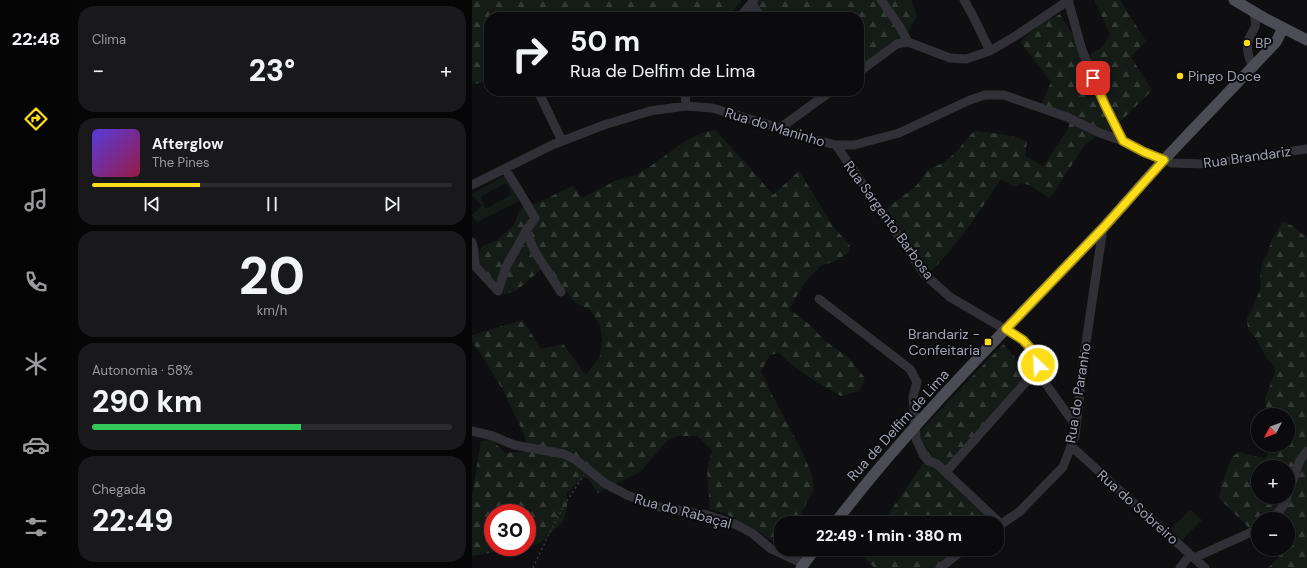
<!DOCTYPE html>
<html lang="pt">
<meta charset="utf-8">
<style>
:root{--surface:#0b0b0d;--page:#19191b;--text:#f1f3f6;--muted:#9a9b9d;--line:#2b2b2e;--accent:#ffdd19}
body{margin:0;font-family:"DM Sans",sans-serif;background:var(--page);color:var(--text);height:100vh;display:flex;flex-direction:column;font-size:15px;white-space:nowrap}
*{box-sizing:border-box;margin:0}
p{font-size:13px;color:var(--muted)}
.icon{flex:none;width:22px;height:22px;fill:none;stroke:currentColor;stroke-width:2;stroke-linecap:round;stroke-linejoin:round}
.map{position:relative;flex:1;overflow:hidden}
.details{display:flex;flex-direction:column;gap:6px;padding:6px;background:#060607;width:400px}
.details>*{flex:none}
.top-card{position:absolute;left:12px;top:12px;width:380px;height:84px;border-radius:16px;box-shadow:0 1px 3px #0004,0 0 0 1px var(--line);background:#0b0b0d;color:var(--text);overflow:hidden}
.needle{width:26px;rotate:229deg}
.controls{position:absolute;left:779px;top:408px;display:grid;gap:8px}
.controls a{display:grid;place-items:center;width:44px;height:44px;border-radius:50%;background:var(--surface);box-shadow:0 1px 3px #0004,0 0 0 1px var(--line);font-size:20px}
.speed{position:absolute;left:12px;top:504px;display:flex;gap:8px;font-size:20px;font-weight:700;text-align:center}
.speed>*{display:grid;place-content:center;width:52px;height:52px;border-radius:50%;background:var(--surface);box-shadow:0 1px 3px #0004,0 0 0 1px var(--line);line-height:1}
.speed .limit{border:6px solid #d22;background:#fff;color:#111}
.pin{position:absolute;display:grid;place-items:center;width:34px;height:34px;color:#fff;margin:-17px;border-radius:8px;box-shadow:0 2px 6px #0006}
.me{position:absolute;width:44px;margin:-22px;rotate:335deg;stroke-linejoin:round;filter:drop-shadow(0 0 3px #0008)}
.turn{display:flex;align-items:center;gap:14px;height:84px;padding:0 20px;font-size:18px}
.turn .icon{width:52px;height:52px;stroke-width:2.5}
.turn b{display:block;font-size:28px;line-height:34px}
.big{font-size:30px;font-weight:800;line-height:1.1}
.details .tile{flex:1;display:flex;flex-direction:column;justify-content:center;gap:6px;min-width:0;padding:0 14px;border-radius:16px;background:var(--page)}
.details .dial{align-items:center;gap:0}
.dial b{font-size:52px;line-height:1}
.song{display:flex;align-items:center;gap:12px}
.cover{width:48px;height:48px;border-radius:6px;background:linear-gradient(135deg,hsl(250 70% 55%),hsl(340 70% 35%))}
.played{height:4px;border-radius:2px;background:linear-gradient(90deg,var(--accent) 30%,var(--line) 30%)}
.keys{display:flex;justify-content:space-around;direction:ltr}
.heat{display:flex;justify-content:space-between;align-items:center;font-size:22px;direction:ltr}
.charge{height:6px;border-radius:3px;background:linear-gradient(90deg,#34c759 58%,var(--line) 0)}
.trip{position:absolute;left:302px;top:516px;width:230px;height:40px;border-radius:16px;background:var(--surface);box-shadow:0 1px 3px #0004,0 0 0 1px var(--line);font-weight:800;line-height:40px;text-align:center}
main{display:flex;flex:1;min-height:0}
.menu{display:flex;flex-direction:column;width:72px;justify-content:space-around;align-items:center;background:#040405;color:var(--muted)}
.menu .icon{width:28px;height:28px}
.menu .active{color:var(--accent)}
.menu b{font-size:18px;color:var(--text)}
.map>svg:first-child{display:block}
.green{fill:#151c17;fill-rule:evenodd}
.forest{fill:url(#forest-firs);fill-rule:evenodd}
.lines{fill:none;stroke-linecap:round;stroke-linejoin:round}
.path{stroke:#36363d;stroke-width:1.5;stroke-dasharray:2 3;stroke-linecap:butt}
.minor{stroke:#303036;stroke-width:9}
.major{stroke:#4c4c55;stroke-width:11}
.route-casing{stroke:#a69010;stroke-width:10}
.route{stroke:#ffdd19;stroke-width:7}
.poi-dot{fill:#ffdd19;stroke:#0b0a0c;stroke-width:1.5}
.labels{text-anchor:middle;stroke-width:4;stroke-linejoin:round;paint-order:stroke}
.poi-label{font-size:14px;fill:#9fa1b3;stroke:#0b0a0c;text-anchor:start}
.street-label{font-size:14px;fill:#9fa1b3;stroke:#0b0a0c}
</style>
<main>
<nav class="menu">
<b>22:48</b>
<svg class="icon active" aria-label="directions" viewBox="0 0 24 24"><path d="M12 3l9 9-9 9-9-9zM9 14v-3h6M13 9l2 2-2 2"/></svg>
<svg class="icon" aria-label="music" viewBox="0 0 24 24"><path d="M9 18V5l10-2v13"/><circle cx="6" cy="18" r="3"/><circle cx="16" cy="16" r="3"/></svg>
<svg class="icon" aria-label="phone" viewBox="0 0 24 24"><path d="M5 4h4l2 5-3 2q2 4 5 5l2-3 5 2v4C11 20 4 13 5 4z"/></svg>
<svg class="icon" aria-label="climate" viewBox="0 0 24 24"><path d="M12 3v18M4 7l16 10M4 17L20 7"/></svg>
<svg class="icon" aria-label="car" viewBox="0 0 24 24"><path d="M5 17H2v-5l4-1 3-4h7l3 4 3 1v5h-3M9 17h6M6 11h13"/><circle cx="7" cy="17" r="2"/><circle cx="17" cy="17" r="2"/></svg>
<svg class="icon" aria-label="filters" viewBox="0 0 24 24"><path d="M4 7h16M4 17h16"/><circle cx="9" cy="7" r="2"/><circle cx="15" cy="17" r="2"/></svg>
</nav>
<section class="details">
<div class="tile"><p>Clima</p>
<div class="heat"><a>−</a><b class="big">23°</b><a>+</a></div>
</div>
<div class="tile">
<div class="song"><i class="cover"></i><div><b>Afterglow</b><p>The Pines</p></div></div>
<div class="played"></div>
<div class="keys"><svg class="icon" aria-label="previous" viewBox="0 0 24 24"><path d="M18 5L8 12l10 7zM5 5v14"/></svg><svg class="icon" aria-label="pause" viewBox="0 0 24 24"><path d="M8 5v14M16 5v14"/></svg><svg class="icon" aria-label="next" viewBox="0 0 24 24"><path d="M6 5l10 7-10 7zM19 5v14"/></svg></div>
</div>
<div class="tile dial"><b>20</b><p>km/h</p></div>
<div class="tile"><p>Autonomia · 58%</p><b class="big">290 km</b><div class="charge"></div></div>
<div class="tile"><p>Chegada</p><b class="big">22:49</b></div>
</section>
<div class="map">
<svg width="835" height="568" viewBox="0 0 835 568">
<defs>
<pattern id="forest-firs" width="22" height="20" patternUnits="userSpaceOnUse"><rect width="22" height="20" fill="#151c17"/><path d="M5 1l3.5 6h-7zM16 11l3.5 6h-7z" fill="#343a36"/></pattern>
</defs>
<rect width="100%" height="100%" fill="#0f0f11"/>
<path class="green" d="M32,176L37,183L47,201L5,222L0,216V215L10,206L0,196V194ZM34,183L40,194L14,209L8,197Z
M718,510L730,520L710,540L698,529Z"/>
<path class="forest" d="M0,0H270L255,17H199L184,11L181,17H17V82L0,84Z
M281,0H439L445,16L437,31L426,46L387,69V17H293Z
M622,0H648L674,41L659,57L680,90L632,138L623,137L613,145L578,198L557,185L549,183L543,187L529,179C508,211 486,245 458,272L409,213L445,185L455,170L471,163L483,153L502,131C520,133 539,134 555,141L553,156L571,166L596,129L599,116L569,105L579,82L548,42L568,24L588,14L607,45L616,56L630,47L638,34Z
M243,130L274,163L301,195L327,171L363,229L378,245L376,253L363,261L349,266L333,282L317,309L337,324L353,341L376,357L393,378L387,391L369,396C347,383 325,371 307,353L298,355L289,371L298,391L330,451L340,475L342,489L329,513L341,523H309V547L283,529L254,514L238,509L235,470L240,450L225,436H207L197,439L168,472L126,493L116,479L112,477L95,493V508L91,522L68,543L55,547V513H21V547H53L0,556V495L9,441L20,440L33,453L50,452L56,451L52,434L31,390L9,354L0,342V335L51,320L69,349L91,344L114,375L128,356L130,339L128,325L118,310L104,303L73,266L44,291L28,295L4,265L10,246L24,241L42,225L48,209L67,202L101,186L110,198L143,181L163,175L177,167L212,142L229,133Z
M811,221L822,227L835,238V568H796L814,549H816V519H786V534L776,527L747,498L750,483L760,457L767,452L794,459L799,445H816V415H797L795,413L793,399L803,372L802,366L795,359L785,340L776,329L775,318L781,307L789,287L788,277L790,263L796,252L800,239ZM786,467H816V497H786Z
M531,344L559,375L473,471L522,523H410L451,464L444,436Z
M312,549H337L328,559Z
M391,549H495L468,568H403L388,554Z"/>
<g class="lines">
<path class="path" d="M61,568L75,538L93,504L112,475"/>
<path class="minor" d="M409,0L426,24L436,42
M492,0L501,16L518,51
M596,0L610,50L633,105L651,141L672,152L700,163L734,164L835,149
M280,4L289,17
M268,17L282,0
M781,67C777,59 774,51 776,42C779,28 787,32 782,13
M387,72L425,44L436,42L478,58L494,59L518,51L545,35L597,0
M66,91L90,141
M213,91L214,106
M308,128L359,91
M364,145L453,275L478,297L551,340L561,352L571,380L604,426
M33,169L47,191L63,218L54,231L63,252L89,292
M0,185L80,145L132,125L178,111L214,106L240,108L308,128L327,136L364,145H382L427,133L498,100L513,95H532L595,117L628,133L651,141
M0,242L2,250L3,266L26,291L34,267L54,231
M347,299L438,369L445,382L441,397L444,439L452,456L457,461L465,464L529,524
M0,431L21,436L42,445L92,454L104,460L134,484L155,495L187,507L235,515L263,524L280,533L299,549L332,564
M599,446L733,568
M474,472L552,384L568,370
M816,494L828,460L835,451
M801,519L811,506L815,497
M525,527L547,512L591,467L603,436L612,356L631,228
M722,558L786,529
M468,568L492,549
M708,568L718,555"/>
<path class="major" d="M762,0L794,19L835,40
M363,523C443,418 539,325 630,229C651,207 670,183 691,161C728,121 767,82 804,42L811,28
M329,568L343,549"/>
</g>
<g class="lines">
<defs>
<path id="route" d="M566,365L562,352L551,340L534,329L631,228L692,160L672,152L651,141L633,105L621,78"/>
</defs>
<use href="#route" class="route-casing"/>
<use href="#route" class="route"/>
</g>
<g class="poi-dot">
<circle cx="775" cy="43" r="4"/>
<circle cx="708" cy="76" r="4"/>
<rect x="512" y="338" width="8" height="8" rx="2"/>
</g>
<g class="labels">
<g class="poi-label">
<text x="783" y="48">BP</text>
<text x="716" y="81">Pingo Doce</text>
<text x="508" y="339" text-anchor="end">Brandariz -<tspan x="508" dy="16">Confeitaria</tspan></text>
</g>
<g class="street-label">
<text transform="translate(303 127) rotate(17)" y="5">Rua do Maninho</text>
<text transform="translate(775 157) rotate(-8)" y="5">Rua Brandariz</text>
<text transform="translate(417 220) rotate(54)" y="5">Rua Sargento Barbosa</text>
<text transform="translate(606 393) rotate(-81)" y="5">Rua do Paranho</text>
<text transform="translate(426 425) rotate(-48)" y="5">Rua de Delfim de Lima</text>
<text transform="translate(666 507) rotate(42)" y="5">Rua do Sobreiro</text>
<text transform="translate(211 511) rotate(15)" y="5">Rua do Rabaçal</text>
</g>
</g>
</svg>
<div class="controls">
<a><svg class="needle" viewBox="-14 -14 28 28"><path d="M0-13l5 13h-10z" fill="#e53935"/><path d="M0 13l5-13h-10z" fill="#9a9b9d"/></svg></a>
<a>+</a>
<a>−</a>
</div>
<div class="speed"><div class="limit">30</div></div>
<div class="pin" style="left:621px;top:78px;background:#d93025"><svg class="icon" aria-label="arrive" viewBox="0 0 24 24"><path d="M6 21V4h12l-3 4 3 4H6"/></svg></div>
<svg class="me" style="left:566px;top:365px" viewBox="-20 -20 40 40"><circle r="17" fill="#ffdd19" stroke="#fff" stroke-width="3"/><path d="M0-11L8 9 0 5-8 9z" fill="#fff"/></svg>
<div class="trip">22:49 · 1 min · 380 m</div>
<div class="top-card">
<div class="turn"><svg class="icon" aria-label="right" viewBox="0 0 24 24"><path d="M7 20v-9h11M14 6l5 5-5 5"/></svg><div><b>50 m</b>Rua de Delfim de Lima</div></div>
</div>
</div>
</main>
